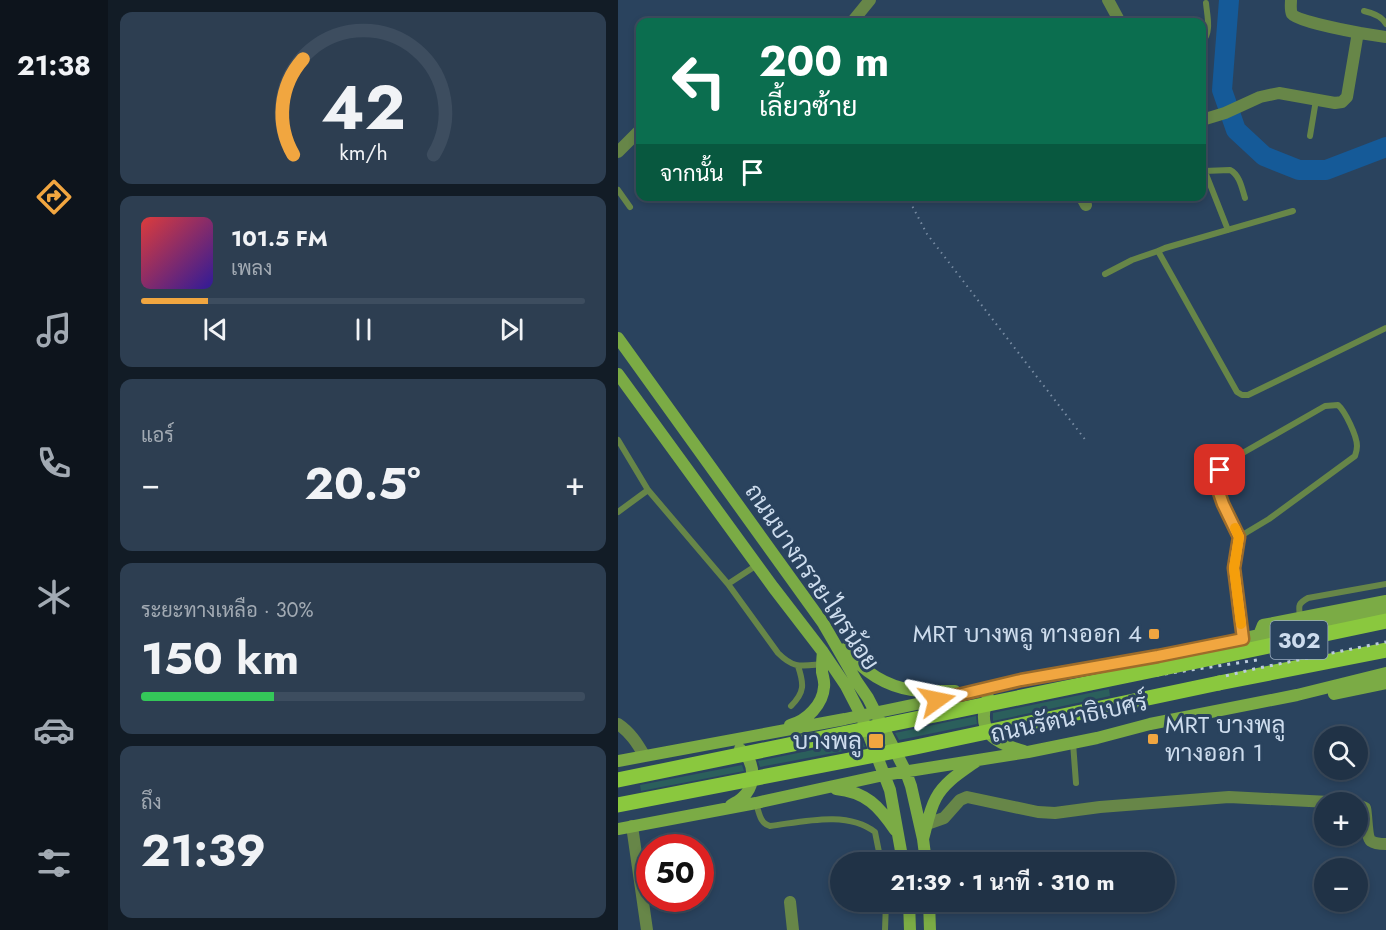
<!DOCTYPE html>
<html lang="th">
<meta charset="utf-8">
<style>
:root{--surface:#203246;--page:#2d3e51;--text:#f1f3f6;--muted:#a2aab3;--line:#3d4d5f;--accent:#f1a640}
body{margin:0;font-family:Jost,Sarabun,sans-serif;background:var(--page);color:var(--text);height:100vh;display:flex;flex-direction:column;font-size:22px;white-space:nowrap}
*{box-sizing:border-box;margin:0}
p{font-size:20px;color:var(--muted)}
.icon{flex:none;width:33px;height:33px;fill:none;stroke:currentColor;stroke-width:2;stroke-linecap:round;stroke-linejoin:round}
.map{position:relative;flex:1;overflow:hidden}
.drawer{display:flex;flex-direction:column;gap:12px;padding:12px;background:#121c26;width:510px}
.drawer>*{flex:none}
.guide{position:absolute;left:18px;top:18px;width:570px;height:183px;border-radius:12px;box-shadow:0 3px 9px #0003,0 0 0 2px var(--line);background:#0b6e4f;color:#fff;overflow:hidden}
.fabs{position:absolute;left:696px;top:726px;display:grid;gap:12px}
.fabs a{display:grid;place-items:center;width:54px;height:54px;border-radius:50%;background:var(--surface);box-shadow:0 3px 9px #0003,0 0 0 2px var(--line);font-size:30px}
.speed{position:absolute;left:18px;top:834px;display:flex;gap:12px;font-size:30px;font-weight:700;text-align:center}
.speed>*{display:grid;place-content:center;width:78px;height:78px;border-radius:50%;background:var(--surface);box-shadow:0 3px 9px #0003,0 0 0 2px var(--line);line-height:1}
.speed .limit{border:9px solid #d22;background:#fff;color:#111}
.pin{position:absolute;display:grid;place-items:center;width:51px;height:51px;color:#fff;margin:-26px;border-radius:12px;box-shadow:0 3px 9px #0006}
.me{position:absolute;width:66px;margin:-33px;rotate:78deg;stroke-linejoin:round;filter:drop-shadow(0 0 4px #0008)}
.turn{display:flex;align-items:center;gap:21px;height:126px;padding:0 24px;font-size:27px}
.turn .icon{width:78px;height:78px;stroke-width:2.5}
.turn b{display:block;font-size:42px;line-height:51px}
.then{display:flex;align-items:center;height:57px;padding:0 24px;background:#0003;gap:12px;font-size:22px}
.big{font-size:45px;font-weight:700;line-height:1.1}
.drawer .widget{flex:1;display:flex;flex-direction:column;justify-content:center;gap:9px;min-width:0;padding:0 21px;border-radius:12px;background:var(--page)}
.drawer .dial{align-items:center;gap:0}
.dial svg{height:156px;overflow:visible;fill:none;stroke:var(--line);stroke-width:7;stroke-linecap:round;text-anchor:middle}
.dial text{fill:var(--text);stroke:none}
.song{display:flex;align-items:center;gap:18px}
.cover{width:72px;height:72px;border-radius:9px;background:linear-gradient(135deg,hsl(0 70% 55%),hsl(250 70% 35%))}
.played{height:6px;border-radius:3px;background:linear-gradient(90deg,var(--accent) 15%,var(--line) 15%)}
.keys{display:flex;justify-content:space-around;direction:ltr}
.heat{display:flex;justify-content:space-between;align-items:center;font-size:33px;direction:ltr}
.charge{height:9px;border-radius:4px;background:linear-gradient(90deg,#34c759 30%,var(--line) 0)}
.trip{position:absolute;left:212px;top:852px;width:345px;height:60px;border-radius:30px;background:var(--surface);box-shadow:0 3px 9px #0003,0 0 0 2px var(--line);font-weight:700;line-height:60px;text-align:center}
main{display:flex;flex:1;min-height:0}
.tabs{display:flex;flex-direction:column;width:108px;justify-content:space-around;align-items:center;background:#0d141c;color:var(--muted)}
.tabs .icon{width:42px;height:42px}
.tabs .current{color:var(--accent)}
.tabs b{font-size:27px;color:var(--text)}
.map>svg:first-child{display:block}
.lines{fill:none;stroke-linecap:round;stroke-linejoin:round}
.river{stroke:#155a98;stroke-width:20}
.building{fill:#2b5f5c}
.path{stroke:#788ca3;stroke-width:2;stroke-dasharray:1.5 4.5;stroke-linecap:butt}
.service{stroke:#678648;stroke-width:6}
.minor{stroke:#678648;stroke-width:12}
.secondary{stroke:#7bab45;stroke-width:12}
.primary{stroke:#8ac83e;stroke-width:15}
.rail{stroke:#bbcbdd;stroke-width:3;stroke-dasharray:3 6;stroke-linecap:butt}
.primary-bridge{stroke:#8ac83e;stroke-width:15}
.route-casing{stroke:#9d6c2a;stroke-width:15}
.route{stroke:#f1a640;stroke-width:10}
.slow{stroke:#f59e0b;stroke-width:10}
.poi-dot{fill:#f1a640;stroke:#2a435e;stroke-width:2}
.labels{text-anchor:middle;stroke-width:6;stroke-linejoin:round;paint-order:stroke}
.shield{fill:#2a435e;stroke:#9caec2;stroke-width:1.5}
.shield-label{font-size:22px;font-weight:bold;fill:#cddced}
.street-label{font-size:24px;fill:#cddced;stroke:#2a435e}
.poi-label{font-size:24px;fill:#cddced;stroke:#2a435e;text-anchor:end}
</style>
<main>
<nav class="tabs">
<b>21:38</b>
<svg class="icon current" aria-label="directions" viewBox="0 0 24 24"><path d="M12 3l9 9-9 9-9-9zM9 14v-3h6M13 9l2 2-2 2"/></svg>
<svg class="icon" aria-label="music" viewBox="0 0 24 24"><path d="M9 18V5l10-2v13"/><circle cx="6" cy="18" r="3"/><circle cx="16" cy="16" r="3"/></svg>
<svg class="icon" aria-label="phone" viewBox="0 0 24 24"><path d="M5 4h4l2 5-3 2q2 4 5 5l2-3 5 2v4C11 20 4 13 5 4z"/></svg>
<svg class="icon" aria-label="climate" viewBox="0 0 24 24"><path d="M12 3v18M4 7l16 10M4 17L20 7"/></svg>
<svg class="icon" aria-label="car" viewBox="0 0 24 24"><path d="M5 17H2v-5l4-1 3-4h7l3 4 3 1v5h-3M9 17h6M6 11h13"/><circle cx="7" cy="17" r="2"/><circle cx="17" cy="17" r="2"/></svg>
<svg class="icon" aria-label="filters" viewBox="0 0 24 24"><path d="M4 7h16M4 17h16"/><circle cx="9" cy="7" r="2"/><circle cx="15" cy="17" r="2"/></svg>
</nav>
<section class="drawer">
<div class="widget dial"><svg viewBox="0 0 100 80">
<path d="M14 69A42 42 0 1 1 86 69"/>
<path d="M14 69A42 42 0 0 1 19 20" stroke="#f1a640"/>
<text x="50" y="56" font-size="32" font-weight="700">42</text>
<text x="50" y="72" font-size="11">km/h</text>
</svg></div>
<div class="widget">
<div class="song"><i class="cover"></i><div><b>101.5 FM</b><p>เพลง</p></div></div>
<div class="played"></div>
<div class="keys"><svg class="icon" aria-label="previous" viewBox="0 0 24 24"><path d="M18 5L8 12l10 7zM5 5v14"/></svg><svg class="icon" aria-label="pause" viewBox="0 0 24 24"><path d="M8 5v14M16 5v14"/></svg><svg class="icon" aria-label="next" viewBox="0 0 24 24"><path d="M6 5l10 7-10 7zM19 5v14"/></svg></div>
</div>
<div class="widget"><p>แอร์</p>
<div class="heat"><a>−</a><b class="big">20.5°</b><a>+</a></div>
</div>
<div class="widget"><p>ระยะทางเหลือ · 30%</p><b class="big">150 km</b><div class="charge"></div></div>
<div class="widget"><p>ถึง</p><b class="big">21:39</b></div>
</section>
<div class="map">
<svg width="768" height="930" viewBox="0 0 768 930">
<rect width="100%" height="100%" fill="#2a435e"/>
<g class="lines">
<path class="river" d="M611,0L604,90L618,130L646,156L681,170H708L768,147"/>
</g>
<path class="building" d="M491,689L492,696L375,721V713Z
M358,716L359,724L296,737L281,740L277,733Z
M244,740L247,747L142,767L140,761Z
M124,765L126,771L23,791L22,785Z"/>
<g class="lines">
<path class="path" d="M289,196L309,234L469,442"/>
<path class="service" d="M746,11C755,13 764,16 768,24
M584,42C594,33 589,15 588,3
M692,136L698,100
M584,164L610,230
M586,171L612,170C622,175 624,189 627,198
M0,190L12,207
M675,211L547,248L540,251L619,392L624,395H630L768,328
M487,274L514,260L540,251
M0,440L30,490L110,584L160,653C176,669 183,666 204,664
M0,512L30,490
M621,537L651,519L737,456C738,453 739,449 739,446C739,436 727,411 720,405L707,406L609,462L602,469L597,481L605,504L621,537L616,568L625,639
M110,584L139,565
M682,617C681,606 679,604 690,598L768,584
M173,706C187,692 186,684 180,666
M455,743L458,783
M138,803C141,812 142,824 152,826C184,822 229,810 257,832L263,862
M267,930L268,902"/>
<path class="minor" d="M490,0L502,22
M673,0C673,4 672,10 674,14C679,21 731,31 742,33
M234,22L252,0
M584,120L607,113L642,97L661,93L717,103L724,102L729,97L739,38L742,33L768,37
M0,152L22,130
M463,196L468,205
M0,724C12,732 19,743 26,755
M740,805L747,808C749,816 748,837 753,841C757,844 763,844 768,844
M309,824L326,818L342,800L349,797L420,812L437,813L482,807L611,797L711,802
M14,826L29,930
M172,902L175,930"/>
<path class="secondary" d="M0,338L205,623L239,682L250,698L288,772L293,786L305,839L308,862
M0,374L155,587L205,652L228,686L243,715L272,790L285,862
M641,635L645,625L768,601
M227,649C244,670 267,686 294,690C308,692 323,691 337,691
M716,694L768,683
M370,697C357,732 376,743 406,751
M172,725C189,721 205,704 206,687C207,682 205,677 204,672C204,665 204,659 205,652
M0,761L227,719L356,692L403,680L540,656L768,609
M218,789C248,792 261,806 277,830
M113,805C117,803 122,800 125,797C135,788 137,772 131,760C129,756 125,752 122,749
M0,829L138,803L266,775L410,752L479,738L532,724L679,695L768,673
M305,839C309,825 311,811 318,798C327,781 345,771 360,760
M291,902L292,930
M311,902L312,930"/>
<path class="primary" d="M594,658L768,621
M601,683L768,650"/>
<path class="rail" d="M0,784L31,776L500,681L639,660
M0,802L35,796L504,701L636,669L768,642"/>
<path class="primary-bridge" d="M0,780L594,658
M0,805L298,747L601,683"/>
</g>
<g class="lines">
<defs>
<path id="route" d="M319,700L403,680L540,656L625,639L616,568L621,537L605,504L597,481L602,470"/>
</defs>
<use href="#route" class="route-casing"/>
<use href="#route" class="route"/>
<path class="slow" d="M617,528L621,537L616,568L623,624"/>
</g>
<g class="poi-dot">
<rect x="530" y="628" width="12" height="12" rx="3"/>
<rect x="529" y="733" width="12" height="12" rx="3"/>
<rect x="250" y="733" width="16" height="16" rx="3"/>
</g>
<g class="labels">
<rect class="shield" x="652.5" y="621" width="57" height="38" rx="4.5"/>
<g class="shield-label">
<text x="681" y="648">302</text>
</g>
<g class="street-label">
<text transform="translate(194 577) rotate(56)" y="8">ถนนบางกรวย-ไทรน้อย</text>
<text transform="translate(451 718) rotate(-12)" y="8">ถนนรัตนาธิเบศร์</text>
</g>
<g class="poi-label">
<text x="524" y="642">MRT บางพลู ทางออก 4</text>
<text x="547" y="733" text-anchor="start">MRT บางพลู<tspan x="547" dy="28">ทางออก 1</tspan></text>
<text x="244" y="749">บางพลู</text>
</g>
</g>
</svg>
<div class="fabs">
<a><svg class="icon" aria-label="search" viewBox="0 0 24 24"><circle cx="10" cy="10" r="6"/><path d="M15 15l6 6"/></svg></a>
<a>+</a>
<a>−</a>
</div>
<div class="speed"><div class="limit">50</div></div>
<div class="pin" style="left:602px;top:470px;background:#d93025"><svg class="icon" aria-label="arrive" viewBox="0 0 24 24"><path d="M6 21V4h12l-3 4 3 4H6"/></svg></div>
<svg class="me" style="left:319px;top:700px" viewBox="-20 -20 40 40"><path d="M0-17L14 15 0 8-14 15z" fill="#f1a640" stroke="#fff" stroke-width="4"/></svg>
<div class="trip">21:39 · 1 นาที · 310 m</div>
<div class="guide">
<div class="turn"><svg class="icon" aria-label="left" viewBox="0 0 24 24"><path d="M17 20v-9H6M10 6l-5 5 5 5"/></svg><div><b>200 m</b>เลี้ยวซ้าย</div></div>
<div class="then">จากนั้น<svg class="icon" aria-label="arrive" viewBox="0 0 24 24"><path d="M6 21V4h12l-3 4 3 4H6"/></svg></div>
</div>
</div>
</main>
